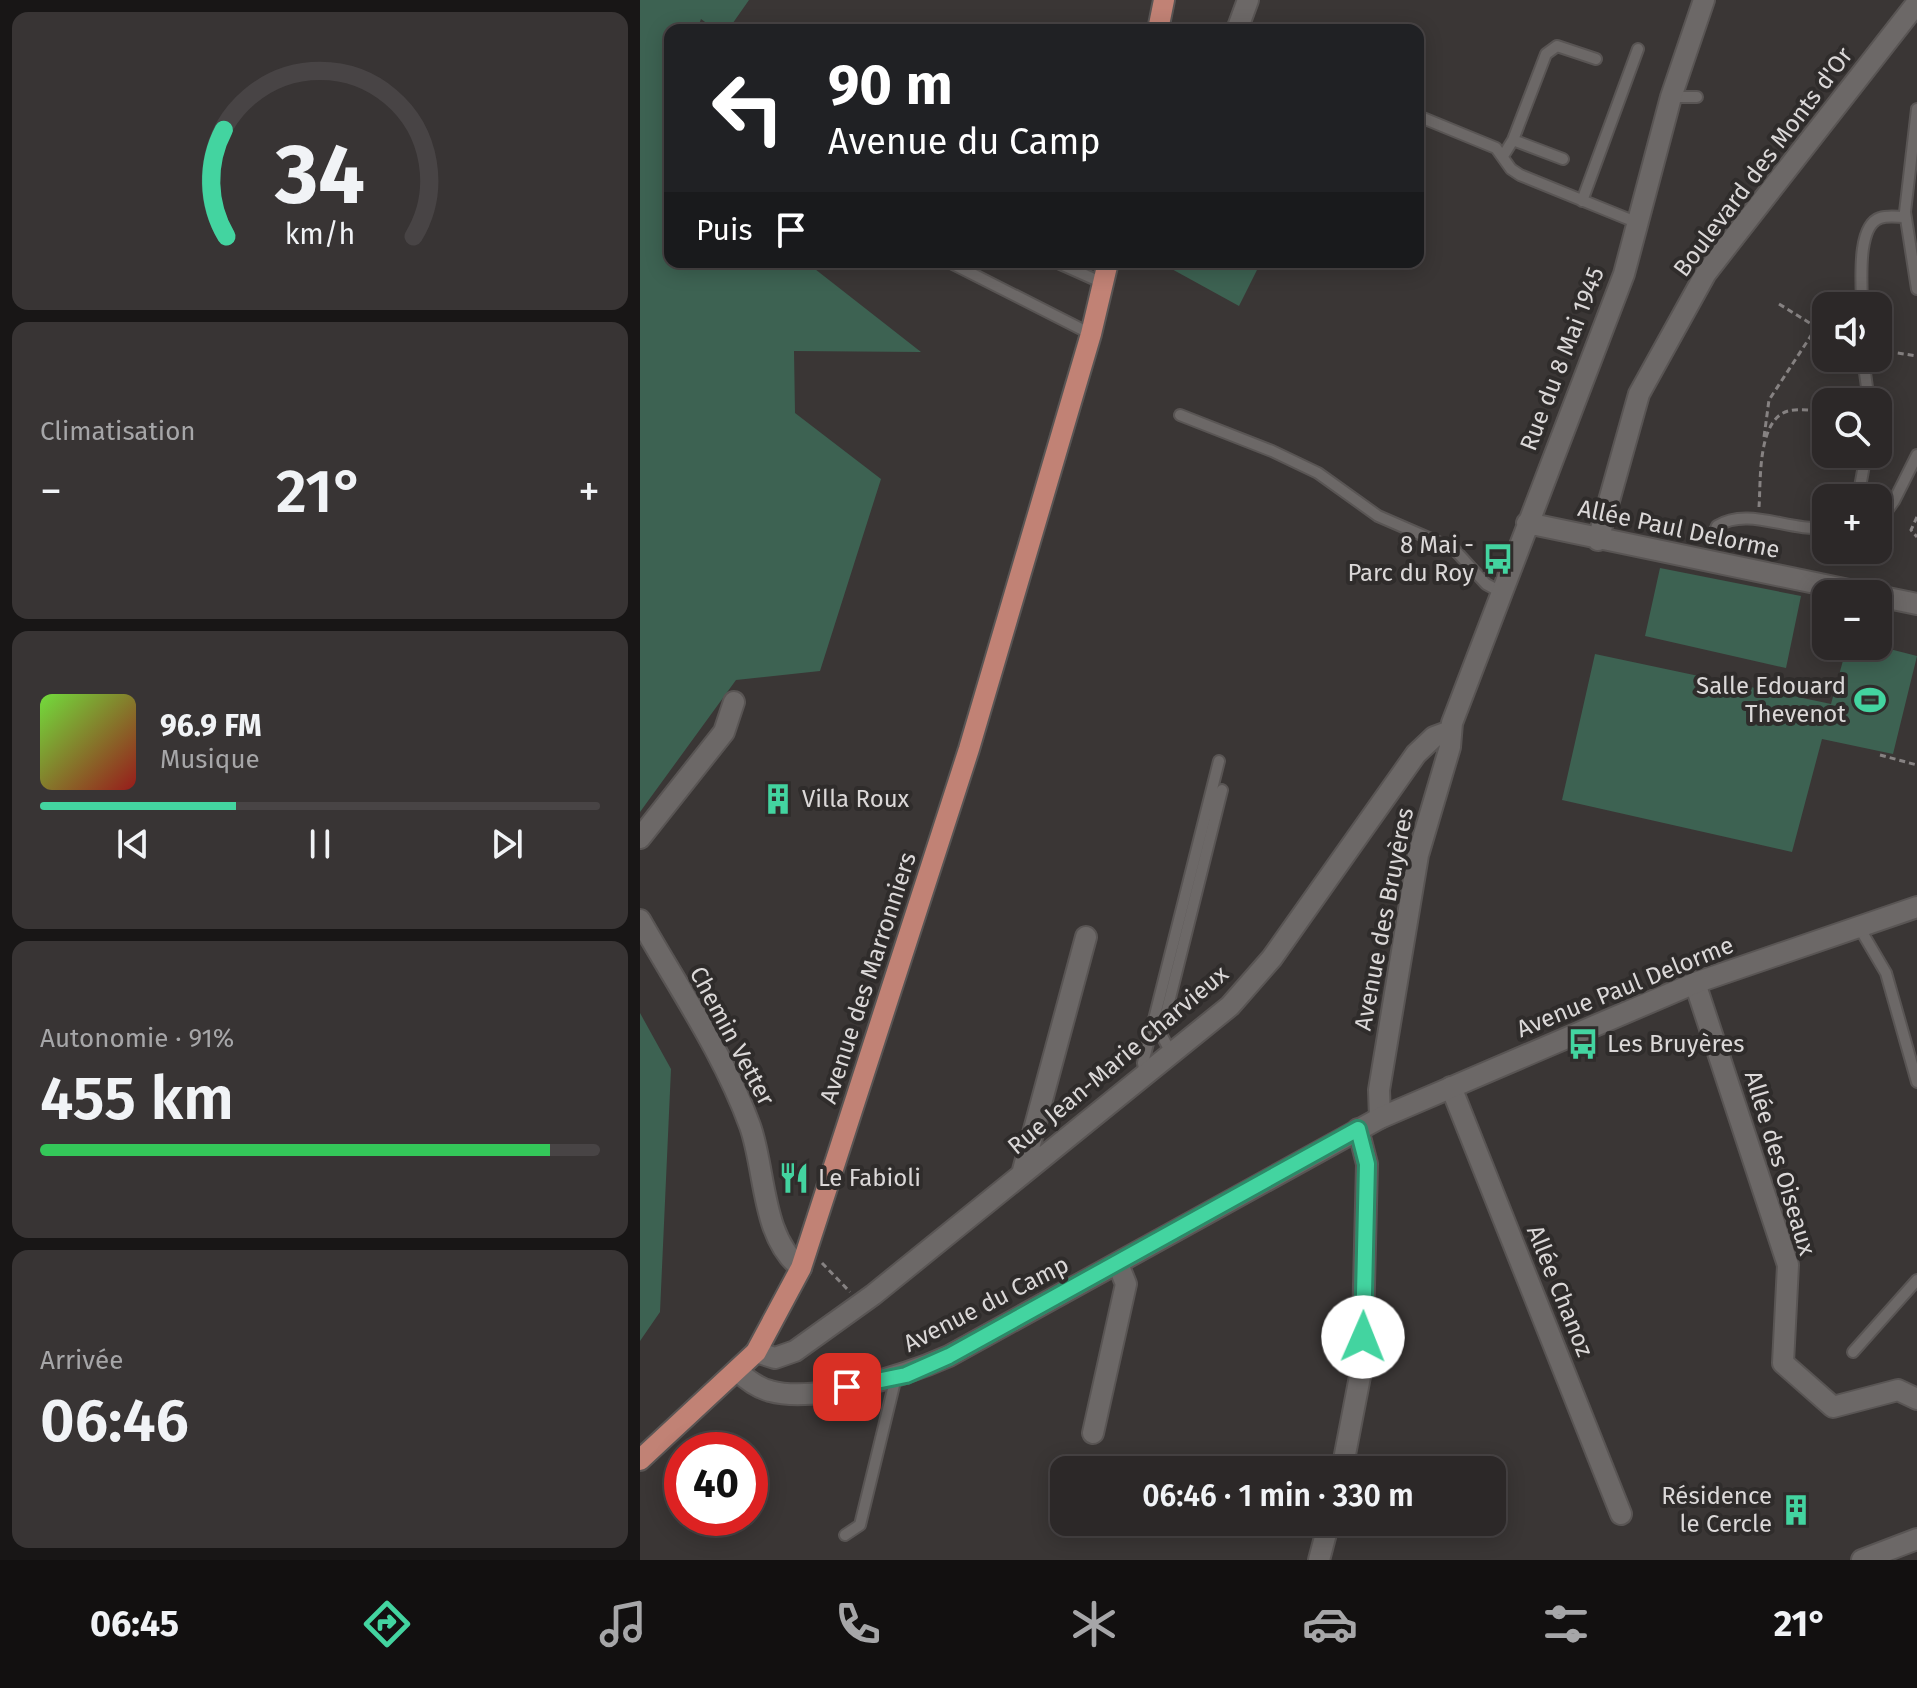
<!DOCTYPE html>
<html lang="fr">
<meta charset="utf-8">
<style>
:root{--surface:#2c2828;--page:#383434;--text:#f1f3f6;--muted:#a6a6a8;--line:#484445;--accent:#43d4a0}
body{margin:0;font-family:"Fira Sans",sans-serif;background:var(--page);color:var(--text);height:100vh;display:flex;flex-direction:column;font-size:30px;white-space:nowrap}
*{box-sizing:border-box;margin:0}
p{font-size:26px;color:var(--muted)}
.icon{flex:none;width:44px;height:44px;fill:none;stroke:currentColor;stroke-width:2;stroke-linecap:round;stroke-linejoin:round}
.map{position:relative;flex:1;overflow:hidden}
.details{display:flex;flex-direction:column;gap:12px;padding:12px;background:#181616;width:640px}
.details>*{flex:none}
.hud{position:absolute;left:24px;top:24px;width:760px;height:244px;border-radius:16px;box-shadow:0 4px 20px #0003,0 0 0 2px var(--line);background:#202124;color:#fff;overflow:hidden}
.fabs{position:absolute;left:1172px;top:292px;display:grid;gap:16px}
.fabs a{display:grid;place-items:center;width:80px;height:80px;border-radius:16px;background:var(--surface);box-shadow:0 4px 20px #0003,0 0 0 2px var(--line);font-size:40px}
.speed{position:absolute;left:24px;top:1432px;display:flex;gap:16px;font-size:40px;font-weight:700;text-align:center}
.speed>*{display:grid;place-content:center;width:104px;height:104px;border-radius:50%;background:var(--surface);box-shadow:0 4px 20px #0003,0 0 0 2px var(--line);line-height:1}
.speed .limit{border:12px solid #d22;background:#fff;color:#111}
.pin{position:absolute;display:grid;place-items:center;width:68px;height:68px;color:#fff;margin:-34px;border-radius:16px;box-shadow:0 4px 12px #0006}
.me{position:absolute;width:88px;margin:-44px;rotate:1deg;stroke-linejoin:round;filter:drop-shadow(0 0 6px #0008)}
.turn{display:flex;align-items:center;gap:28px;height:168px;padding:0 32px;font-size:36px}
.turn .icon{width:104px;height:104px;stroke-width:2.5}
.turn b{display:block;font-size:56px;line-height:68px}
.then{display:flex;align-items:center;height:76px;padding:0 32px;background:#0003;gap:16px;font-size:30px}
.big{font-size:60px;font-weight:600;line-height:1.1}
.details .widget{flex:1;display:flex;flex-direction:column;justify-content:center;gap:12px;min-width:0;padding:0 28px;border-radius:16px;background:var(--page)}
.details .dial{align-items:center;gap:0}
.dial svg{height:208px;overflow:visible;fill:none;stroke:var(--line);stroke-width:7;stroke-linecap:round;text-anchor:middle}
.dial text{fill:var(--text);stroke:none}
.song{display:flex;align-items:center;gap:24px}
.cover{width:96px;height:96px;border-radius:12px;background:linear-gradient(135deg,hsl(100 70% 55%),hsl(0 70% 35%))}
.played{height:8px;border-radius:4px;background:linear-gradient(90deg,var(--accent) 35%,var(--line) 35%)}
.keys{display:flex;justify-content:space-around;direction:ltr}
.heat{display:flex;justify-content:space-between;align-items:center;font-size:44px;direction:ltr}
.charge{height:12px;border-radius:6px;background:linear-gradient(90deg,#34c759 91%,var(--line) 0)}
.trip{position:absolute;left:410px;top:1456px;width:456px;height:80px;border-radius:16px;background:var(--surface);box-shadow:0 4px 20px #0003,0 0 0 2px var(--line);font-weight:600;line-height:80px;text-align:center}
.tab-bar{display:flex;height:128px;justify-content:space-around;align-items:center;background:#121010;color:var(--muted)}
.tab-bar .icon{width:56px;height:56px}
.tab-bar .active{color:var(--accent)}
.tab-bar b{font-size:36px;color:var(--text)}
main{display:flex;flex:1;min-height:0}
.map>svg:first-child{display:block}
.green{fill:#3d6252}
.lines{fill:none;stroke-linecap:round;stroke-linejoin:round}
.service-casing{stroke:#595554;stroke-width:14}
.minor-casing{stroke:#595554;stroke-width:24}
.tertiary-casing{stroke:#595554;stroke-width:24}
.secondary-casing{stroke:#595554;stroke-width:24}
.primary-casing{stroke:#595554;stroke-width:24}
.path{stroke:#868282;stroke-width:3;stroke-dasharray:6 4;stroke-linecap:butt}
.service{stroke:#6c6867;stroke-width:10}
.minor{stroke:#6c6867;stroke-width:20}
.tertiary{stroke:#6c6867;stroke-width:20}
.secondary{stroke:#6c6867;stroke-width:20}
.primary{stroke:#c18275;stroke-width:20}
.route-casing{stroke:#2c8a68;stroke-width:20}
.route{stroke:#43d4a0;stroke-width:14}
.labels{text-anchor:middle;stroke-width:8;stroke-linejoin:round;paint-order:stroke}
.street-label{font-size:24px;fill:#dbd8d8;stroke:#2f2c2b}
.poi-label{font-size:24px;fill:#dbd8d8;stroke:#2f2c2b;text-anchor:end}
</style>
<main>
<section class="details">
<div class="widget dial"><svg viewBox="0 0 100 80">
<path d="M14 69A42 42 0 1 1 86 69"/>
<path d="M14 69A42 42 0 0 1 13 28" stroke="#43d4a0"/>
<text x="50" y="56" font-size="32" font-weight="700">34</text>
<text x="50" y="72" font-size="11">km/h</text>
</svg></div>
<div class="widget"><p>Climatisation</p>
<div class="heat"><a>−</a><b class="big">21°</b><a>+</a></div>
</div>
<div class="widget">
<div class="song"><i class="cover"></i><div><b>96.9 FM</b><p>Musique</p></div></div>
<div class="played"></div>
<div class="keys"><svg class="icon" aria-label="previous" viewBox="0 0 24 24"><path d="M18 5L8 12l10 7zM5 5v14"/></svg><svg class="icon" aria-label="pause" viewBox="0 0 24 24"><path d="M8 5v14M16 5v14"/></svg><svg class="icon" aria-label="next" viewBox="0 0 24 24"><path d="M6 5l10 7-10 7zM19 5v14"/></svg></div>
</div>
<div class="widget"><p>Autonomie · 91%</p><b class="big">455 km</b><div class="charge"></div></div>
<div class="widget"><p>Arrivée</p><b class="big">06:46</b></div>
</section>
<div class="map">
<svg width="1277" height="1560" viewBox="0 0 1277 1560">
<rect width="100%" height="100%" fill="#3a3635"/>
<path class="green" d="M0,0H109L88,30H76L61,19L57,30H30V262H166L281,352L154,351L155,413L241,479L180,671L96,680L0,812Z
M519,262H606L618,268L599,306Z
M1020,568L1161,596L1146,668L1005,636Z
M1207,646H1238L1277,656L1253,754L1182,739L1152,852L922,800L955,654L1191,704Z
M0,1013L31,1069L20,1312L0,1341Z"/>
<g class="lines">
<defs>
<path id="service" d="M1031,97H1057
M1277,109L1265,212L1277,289
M778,116L856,148L871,169L880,175L998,223
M873,140L906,54L917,46L956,59
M863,156L873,140L923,159
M942,201L998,49
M309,262L451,334
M416,262L463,283
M1222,306C1222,285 1216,226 1240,218C1248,215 1258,217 1265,217
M1223,358L1229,402
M540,415L632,451L678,473L738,516L814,549L846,584L861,592
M1218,498L1226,454
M1238,523L1254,501L1277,455
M1071,539L1077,526C1109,506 1151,533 1186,527
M1219,927L1246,973L1277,1082
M531,1053L521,1034L582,790
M505,1074L503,1063L579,761
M1213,1352L1277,1280
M205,1535L220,1525L256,1377"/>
<path id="minor" d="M597,30L608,0
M887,523L1228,594
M958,540L999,394L1066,273L1277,3
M1238,596L1277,604
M0,838L84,732L94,702
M0,920C38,987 84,1054 110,1126C126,1171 121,1237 161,1268
M1055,983L1148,1265L1143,1363L1193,1407L1258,1390L1277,1399
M811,1087L981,1514
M740,1118L739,1090L778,855L810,747L812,723L984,274L1031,97L1064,0
M382,1174L446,937
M116,1352L135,1358L155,1351L233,1295L590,1006L632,958L776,754L794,737L810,731
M453,1433L486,1284L478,1264"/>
<path id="tertiary" d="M702,1470L722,1366L727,1164L718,1129
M679,1560L689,1522
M1222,1560L1277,1539"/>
<path id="secondary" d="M98,1372C108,1380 118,1388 130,1391C176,1404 266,1375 309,1356L740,1118L1055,983L1277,907"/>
<path id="primary" d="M518,30L524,0
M0,1460L116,1352L161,1268L329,749L451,334L468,262"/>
</defs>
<use href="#service" class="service-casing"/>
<use href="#minor" class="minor-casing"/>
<use href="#tertiary" class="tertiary-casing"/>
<use href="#secondary" class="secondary-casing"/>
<use href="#primary" class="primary-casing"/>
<path class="path" d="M1139,304L1186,333
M1238,350L1277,356
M1124,437L1129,400L1176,328
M1119,507C1121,481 1117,420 1148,411C1159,408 1175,411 1186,411
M1277,517L1271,530L1277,537
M1240,755L1277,765
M182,1263L210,1292"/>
<use href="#service" class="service"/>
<use href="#minor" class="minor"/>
<use href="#tertiary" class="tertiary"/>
<use href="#secondary" class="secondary"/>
<use href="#primary" class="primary"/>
</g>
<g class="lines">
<defs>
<path id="route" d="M207,1387L266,1375L309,1356L718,1129L727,1164L723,1337"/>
</defs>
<use href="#route" class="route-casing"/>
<use href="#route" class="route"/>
</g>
<defs>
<symbol id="bus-bare" viewBox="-9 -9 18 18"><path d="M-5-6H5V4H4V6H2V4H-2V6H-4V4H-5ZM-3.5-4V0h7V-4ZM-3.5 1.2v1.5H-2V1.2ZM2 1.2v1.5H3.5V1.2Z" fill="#43d4a0" stroke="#2f2c2b" stroke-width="2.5" paint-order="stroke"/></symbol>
<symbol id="stadium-bare" viewBox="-9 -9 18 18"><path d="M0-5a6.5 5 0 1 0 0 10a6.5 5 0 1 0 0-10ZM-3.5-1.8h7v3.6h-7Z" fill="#43d4a0" stroke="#2f2c2b" stroke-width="2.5" paint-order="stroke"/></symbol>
<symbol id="building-bare" viewBox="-9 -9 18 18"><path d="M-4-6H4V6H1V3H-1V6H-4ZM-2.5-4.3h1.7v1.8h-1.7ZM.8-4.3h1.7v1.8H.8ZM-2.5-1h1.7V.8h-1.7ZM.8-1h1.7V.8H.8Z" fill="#43d4a0" stroke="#2f2c2b" stroke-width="2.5" paint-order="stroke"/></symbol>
<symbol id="restaurant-bare" viewBox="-9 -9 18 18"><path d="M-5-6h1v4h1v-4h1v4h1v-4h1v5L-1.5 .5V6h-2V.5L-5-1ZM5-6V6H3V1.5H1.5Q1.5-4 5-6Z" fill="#43d4a0" stroke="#2f2c2b" stroke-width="2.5" paint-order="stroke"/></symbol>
</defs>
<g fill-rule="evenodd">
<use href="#bus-bare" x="836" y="537" width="44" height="44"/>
<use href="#stadium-bare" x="1208" y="678" width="44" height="44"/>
<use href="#building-bare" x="116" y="777" width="44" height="44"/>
<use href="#bus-bare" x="921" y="1022" width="44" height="44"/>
<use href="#restaurant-bare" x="132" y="1156" width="44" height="44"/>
<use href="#building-bare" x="1134" y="1488" width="44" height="44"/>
</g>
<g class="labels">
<g class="street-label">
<text transform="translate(1123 162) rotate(-53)" y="8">Boulevard des Monts d'Or</text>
<text transform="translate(922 359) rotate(-69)" y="8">Rue du 8 Mai 1945</text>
<text transform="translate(1039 529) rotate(12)" y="8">Allée Paul Delorme</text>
<text transform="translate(744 919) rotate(-79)" y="8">Avenue des Bruyères</text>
<text transform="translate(228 978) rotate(-72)" y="8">Avenue des Marronniers</text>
<text transform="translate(985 987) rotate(-22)" y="8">Avenue Paul Delorme</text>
<text transform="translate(92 1036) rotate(62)" y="8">Chemin Vetter</text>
<text transform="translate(478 1060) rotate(-40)" y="8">Rue Jean-Marie Charvieux</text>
<text transform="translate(1140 1163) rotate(73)" y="8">Allée des Oiseaux</text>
<text transform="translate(920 1291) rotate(68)" y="8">Allée Chanoz</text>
<text transform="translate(346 1304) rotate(-27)" y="8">Avenue du Camp</text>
</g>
<g class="poi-label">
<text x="834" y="553">8 Mai -<tspan x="834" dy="28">Parc du Roy</tspan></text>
<text x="1206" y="694">Salle Edouard<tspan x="1206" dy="28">Thevenot</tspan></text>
<text x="162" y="807" text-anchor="start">Villa Roux</text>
<text x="967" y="1052" text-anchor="start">Les Bruyères</text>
<text x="178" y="1186" text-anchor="start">Le Fabioli</text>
<text x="1132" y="1504">Résidence<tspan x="1132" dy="28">le Cercle</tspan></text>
</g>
</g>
</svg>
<div class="fabs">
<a><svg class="icon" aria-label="sound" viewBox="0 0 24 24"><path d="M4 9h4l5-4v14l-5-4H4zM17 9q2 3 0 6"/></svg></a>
<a><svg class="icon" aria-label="search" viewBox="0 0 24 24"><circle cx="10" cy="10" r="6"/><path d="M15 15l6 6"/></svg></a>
<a>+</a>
<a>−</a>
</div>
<div class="speed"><div class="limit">40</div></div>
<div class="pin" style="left:207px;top:1387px;background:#d93025"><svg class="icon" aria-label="arrive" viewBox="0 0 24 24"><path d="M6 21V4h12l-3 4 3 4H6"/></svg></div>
<svg class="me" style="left:723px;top:1337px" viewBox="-20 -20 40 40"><circle r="19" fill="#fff"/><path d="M0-13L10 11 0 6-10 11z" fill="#43d4a0"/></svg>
<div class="trip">06:46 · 1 min · 330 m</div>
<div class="hud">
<div class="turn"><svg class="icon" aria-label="left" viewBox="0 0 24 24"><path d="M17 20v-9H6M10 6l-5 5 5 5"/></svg><div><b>90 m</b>Avenue du Camp</div></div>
<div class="then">Puis<svg class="icon" aria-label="arrive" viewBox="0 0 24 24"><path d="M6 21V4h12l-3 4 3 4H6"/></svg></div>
</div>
</div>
</main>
<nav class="tab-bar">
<b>06:45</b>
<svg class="icon active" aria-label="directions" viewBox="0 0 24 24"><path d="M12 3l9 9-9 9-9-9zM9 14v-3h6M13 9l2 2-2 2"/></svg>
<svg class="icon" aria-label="music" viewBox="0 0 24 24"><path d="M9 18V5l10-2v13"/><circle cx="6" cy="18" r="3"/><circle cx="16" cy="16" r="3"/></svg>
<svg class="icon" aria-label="phone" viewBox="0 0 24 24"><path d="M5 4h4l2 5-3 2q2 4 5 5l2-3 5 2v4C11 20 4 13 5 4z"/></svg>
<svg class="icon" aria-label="climate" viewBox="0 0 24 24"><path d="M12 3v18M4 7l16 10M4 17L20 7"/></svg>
<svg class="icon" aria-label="car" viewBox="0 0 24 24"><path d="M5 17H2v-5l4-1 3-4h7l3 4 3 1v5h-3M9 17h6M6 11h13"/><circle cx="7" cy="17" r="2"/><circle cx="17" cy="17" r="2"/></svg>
<svg class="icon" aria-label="filters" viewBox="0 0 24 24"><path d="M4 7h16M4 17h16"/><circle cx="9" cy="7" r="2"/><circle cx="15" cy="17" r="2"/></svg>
<b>21°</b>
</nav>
